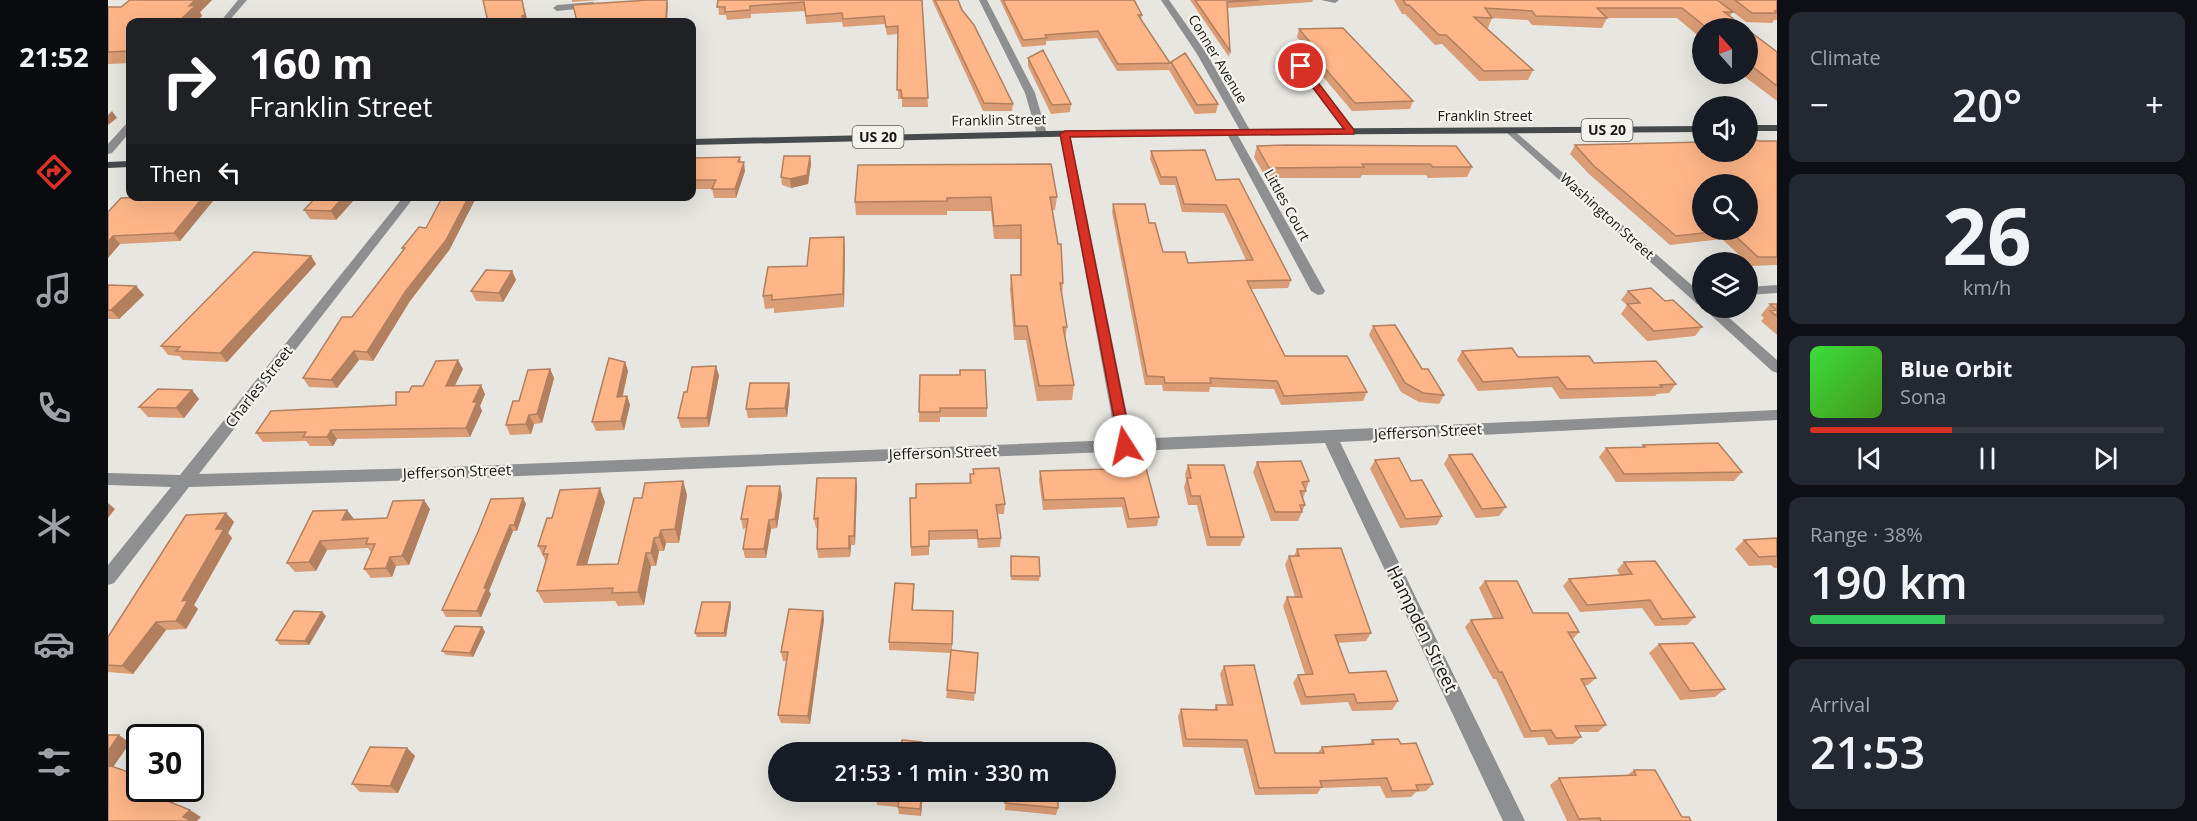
<!DOCTYPE html>
<meta charset="utf-8">
<style>
:root{--surface:#171b24;--page:#242831;--text:#f1f3f6;--muted:#9ea1a6;--line:#363941;--accent:#d93025}
body{margin:0;font-family:"Open Sans",sans-serif;background:var(--page);color:var(--text);height:100vh;display:flex;flex-direction:column;font-size:22px;white-space:nowrap}
*{box-sizing:border-box;margin:0}
p{font-size:20px;color:var(--muted)}
.icon{flex:none;width:33px;height:33px;fill:none;stroke:currentColor;stroke-width:2;stroke-linecap:round;stroke-linejoin:round}
.map{position:relative;flex:1;overflow:hidden}
.drawer{display:flex;flex-direction:column;gap:12px;padding:12px;background:#0d0f14;width:420px}
.drawer>*{flex:none}
.hud{position:absolute;left:18px;top:18px;width:570px;height:183px;border-radius:12px;box-shadow:0 6px 24px #0002;background:#202124;color:#fff;overflow:hidden}
.needle{width:39px;rotate:339deg}
.buttons{position:absolute;left:1584px;top:18px;display:grid;gap:12px}
.buttons a{display:grid;place-items:center;width:66px;height:66px;border-radius:50%;background:var(--surface);box-shadow:0 6px 24px #0002;font-size:30px}
.speed{position:absolute;left:18px;top:724px;display:flex;gap:12px;font-size:30px;font-weight:700;text-align:center}
.speed>*{display:grid;place-content:center;width:78px;height:78px;border-radius:50%;background:var(--surface);box-shadow:0 6px 24px #0002;line-height:1}
.speed .limit{border:3px solid #111;border-radius:9px;background:#fff;color:#111}
.pin{position:absolute;display:grid;place-items:center;width:51px;height:51px;color:#fff;margin:-26px;border:3px solid #fff;border-radius:50%;box-shadow:0 2px 6px #0007}
.me{position:absolute;width:66px;margin:-33px;rotate:350deg;stroke-linejoin:round;filter:drop-shadow(0 0 4px #0008)}
.turn{display:flex;align-items:center;gap:21px;height:126px;padding:0 24px;font-size:27px}
.turn .icon{width:78px;height:78px;stroke-width:2.5}
.turn b{display:block;font-size:42px;line-height:51px}
.then{display:flex;align-items:center;height:57px;padding:0 24px;background:#0003;gap:12px;font-size:22px}
.big{font-size:45px;font-weight:600;line-height:1.1}
.drawer .card{flex:1;display:flex;flex-direction:column;justify-content:center;gap:9px;min-width:0;padding:0 21px;border-radius:12px;background:var(--page)}
.drawer .dial{align-items:center;gap:0}
.dial b{font-size:78px;line-height:1}
.song{display:flex;align-items:center;gap:18px}
.cover{width:72px;height:72px;border-radius:9px;background:linear-gradient(135deg,hsl(120 70% 55%),hsl(100 70% 35%))}
.played{height:6px;border-radius:3px;background:linear-gradient(90deg,var(--accent) 40%,var(--line) 40%)}
.keys{display:flex;justify-content:space-around;direction:ltr}
.heat{display:flex;justify-content:space-between;align-items:center;font-size:33px;direction:ltr}
.charge{height:9px;border-radius:4px;background:linear-gradient(90deg,#34c759 38%,var(--line) 0)}
.trip{position:absolute;left:660px;top:742px;width:348px;height:60px;border-radius:30px;background:var(--surface);box-shadow:0 6px 24px #0002;font-weight:600;line-height:60px;text-align:center}
main{display:flex;flex:1;min-height:0}
.menu{display:flex;flex-direction:column;width:108px;justify-content:space-around;align-items:center;background:#090b0e;color:var(--muted)}
.menu .icon{width:42px;height:42px}
.menu .on{color:var(--accent)}
.menu b{font-size:27px;color:var(--text)}
.map>svg:first-child{display:block}
.lines{fill:none;stroke-linecap:round;stroke-linejoin:round}
.minor{fill:#8e8f91;fill-rule:evenodd}
.tertiary{fill:#8e8f91;fill-rule:evenodd}
.primary{fill:#474a4c;fill-rule:evenodd}
.wall{fill:#da9d75}
.shaded-wall{fill:#b27f5f}
.building{fill:#feb688;stroke:#b27f5f;stroke-width:1.5;fill-rule:evenodd}
.route{fill:#d93025;stroke:#8d1f18;stroke-width:1.5}
.labels{text-anchor:middle;stroke-width:4.5;stroke-linejoin:round;paint-order:stroke}
.far-street-label{font-size:14px;fill:#181816;stroke:#f5f3ee}
.shield{fill:#f5f3ee;stroke:#5a5a57;stroke-width:1.5}
.shield-label{font-size:14px;font-weight:bold;fill:#181816}
.street-label{font-size:15px;fill:#181816;stroke:#f5f3ee}
.near-street-label{font-size:18px;fill:#181816;stroke:#f5f3ee}
</style>
<main>
<nav class="menu">
<b>21:52</b>
<svg class="icon on" aria-label="directions" viewBox="0 0 24 24"><path d="M12 3l9 9-9 9-9-9zM9 14v-3h6M13 9l2 2-2 2"/></svg>
<svg class="icon" aria-label="music" viewBox="0 0 24 24"><path d="M9 18V5l10-2v13"/><circle cx="6" cy="18" r="3"/><circle cx="16" cy="16" r="3"/></svg>
<svg class="icon" aria-label="phone" viewBox="0 0 24 24"><path d="M5 4h4l2 5-3 2q2 4 5 5l2-3 5 2v4C11 20 4 13 5 4z"/></svg>
<svg class="icon" aria-label="climate" viewBox="0 0 24 24"><path d="M12 3v18M4 7l16 10M4 17L20 7"/></svg>
<svg class="icon" aria-label="car" viewBox="0 0 24 24"><path d="M5 17H2v-5l4-1 3-4h7l3 4 3 1v5h-3M9 17h6M6 11h13"/><circle cx="7" cy="17" r="2"/><circle cx="17" cy="17" r="2"/></svg>
<svg class="icon" aria-label="filters" viewBox="0 0 24 24"><path d="M4 7h16M4 17h16"/><circle cx="9" cy="7" r="2"/><circle cx="15" cy="17" r="2"/></svg>
</nav>
<div class="map">
<svg width="1669" height="821" viewBox="0 0 1669 821">
<rect width="100%" height="100%" fill="#e8e6e1"/>
<g class="lines">
<path class="minor" d="M130,0H139L120,22H112Z
M871,0H879L927,93L939,134L938,136L934,137L929,134L917,93Z
M1053,0H1061L1099,54L1143,132L1142,134H1134L1133,132L1089,54Z
M1213,0H1231L1227,3Z
M485,2L489,5L488,7L449,11L445,8L449,5Z
M1179,50H1185L1247,130V134H1239L1179,54Z
M22,123V132L4,153L0,154V144L18,124Z
M1123,129L1128,132L1217,291L1215,294L1210,295L1203,291L1118,132Z
M957,131L962,134L1024,439L1669,410V420L1232,442L1417,821H1395L1217,443L315,480L81,487L6,583L0,585V565L63,487L0,485V473L72,475L296,196H307L91,474L315,468L1008,440L952,134Z
M1669,285V293L1640,295V287Z"/>
<path class="tertiary" d="M1403,128L1594,294V305L1589,304L1399,133L1398,131Z
M1595,308H1610L1669,360V373L1664,371Z"/>
<path class="primary" d="M1640,125H1669V131H1640Z
M1594,126V132L982,136L584,145V139L982,130Z
M22,161V167L0,168V162Z"/>
</g>
<path class="wall" d="M22,0H104L92,12L94,16L87,22H22V63L0,64V7H13Z
M464,0H491L464,2Z
M610,0H814L820,107H794V99H790V34L779,35L777,24L735,27L734,22L698,24L697,11L643,14V18L619,20L618,15H611Z
M824,0H850L854,10L905,104L904,111H875Z
M892,0H1027L1034,15L1033,20L1062,63L1061,70L1009,71L989,38L938,41V45L914,47Z
M1082,0H1205L1204,2L1120,8L1122,51L1121,57Z
M1286,0H1669V20H1666L1664,23L1638,22L1625,12L1622,16L1638,28H1594V39L1569,18H1499L1494,28L1424,25L1420,20L1384,18L1380,28H1378L1425,70L1420,80L1371,81L1334,44L1327,45L1297,14H1294Z
M1191,29L1305,101L1302,109L1244,111L1212,73V70L1210,67L1212,63L1189,37Z
M1640,30L1669,52V101L1633,74H1640Z
M920,58L963,104L962,112L943,114L920,66Z
M1063,62L1110,104L1108,113L1087,114L1061,70Z
M1650,141H1669V265L1643,266L1614,239L1562,245L1481,174L1462,154L1467,145Z
M1149,146L1364,167L1359,177L1320,178L1318,175H1254L1252,178H1158L1146,157Z
M1043,151L1108,180L1183,280L1180,288L1143,289L1177,356L1259,392L1255,401L1173,405L1166,389L1102,387L1101,392L1055,391L1054,385H1037L1004,212L1005,204L1041,223L1055,252L1080,263L1138,260L1116,213L1074,212L1067,185H1052L1042,159Z
M702,156L703,164L700,184L683,188L674,185L673,177Z
M632,157L633,162L637,171L628,198H606L604,189H584V158Z
M750,165L949,197L947,210H944L955,283L954,297L959,327L957,339L966,385L964,400L929,401L918,340H906L902,289L903,275H912V239H886L883,211H839V215H748L747,202Z
M61,196H109L72,241L12,244L0,258V212Z
M209,196H242L245,201L228,220L202,219L196,210Z
M294,248L342,249L302,301L265,361L251,360L229,388L201,387L195,378L244,317L295,250Z
M737,249L736,307L666,313V308L657,309L655,296L699,266Z
M203,256L208,264L119,362L75,360L71,356L60,355L53,346Z
M404,271L408,280L395,302L368,301L363,291Z
M0,285L28,286L36,295L11,319H0Z
M1520,291L1557,301L1594,327L1587,336L1539,341L1513,314L1519,305L1513,300Z
M1662,304H1669V335L1653,321L1656,318L1653,315Z
M1265,326L1314,369L1336,395L1331,404L1311,402L1293,392L1261,335Z
M1354,351L1486,363L1568,384L1561,393L1549,394L1547,396L1452,399L1444,387L1370,391L1349,360Z
M517,362L520,371L515,396H519L522,405L516,430L488,431L484,422Z
M608,366L611,376L601,427L573,428L570,418L579,392Z
M355,369L347,386L377,394L372,406L374,411L362,437L229,439L225,446H202L198,441L155,442L148,433L288,405L301,392Z
M442,369L446,378L434,423L426,424L423,434L402,435L398,425L411,401Z
M812,375L879,408V417H832V422H811Z
M681,383L682,392L679,417L640,418L638,409Z
M84,390L91,399L76,418L40,417L31,407Z
M1535,445L1634,472L1626,481L1508,482L1491,457L1498,448L1534,447Z
M1341,455L1398,507L1391,516L1368,518L1336,464Z
M1267,460L1303,481L1334,516L1329,525L1292,528L1262,469Z
M1149,462L1201,481L1195,499L1197,505L1190,521H1163L1145,472Z
M1080,465L1136,537L1132,546H1099L1089,505H1080L1076,487L1078,480L1077,474Z
M1038,468L1051,517L1049,526L1019,528L1014,507L935,510L931,480L932,471Z
M865,469L897,504L896,514H890L893,538L892,547L870,548L869,539L821,540V555L803,556L802,498H808L861,483L862,474H865Z
M748,478L749,487L747,545H743L742,557L710,558L709,549L710,528H708L706,519Z
M575,481L579,495L571,543H558L556,551H551L548,566H543L536,605L510,606L507,601L436,603L429,591L438,560H437L430,546L444,518L497,502L479,565L510,564L534,498Z
M674,495L669,528L663,529L658,558H637L635,549L638,528L635,529L633,519Z
M415,498L418,504L409,531H405L381,591L383,594L373,617H338L334,610Z
M322,509L301,565L288,566L284,577L263,578L256,569L263,552L260,548L219,550L208,571L187,572L179,563L246,519L245,520L279,518Z
M118,513L126,522L120,533L124,538L86,605L90,609L78,629L58,630L25,674L0,672V637Z
M1669,538V568H1666L1663,565L1641,566L1627,549L1636,540Z
M1189,549L1263,633L1258,641L1230,643L1241,673L1290,701L1284,710L1244,711L1240,702L1193,705L1185,683L1190,675L1197,674L1175,606L1179,597H1187L1177,565L1181,556H1186Z
M903,556L932,576L931,581L903,580Z
M1516,562L1587,617L1579,625L1547,626L1534,608L1472,612L1455,586L1461,579L1512,575L1509,570Z
M1377,581L1425,613L1471,632L1464,640L1488,678L1480,685L1476,686L1498,725L1490,732H1470L1473,737L1465,744L1440,745L1436,737L1416,738L1388,679H1385L1357,627L1363,620L1385,618L1371,588Z
M806,584L805,610L845,611L844,650L870,653L866,701L838,698L839,690L843,653L781,650V642Z
M622,602L623,606L618,637H589L587,633Z
M715,611L716,620L702,724L673,723L670,715L679,661H675L673,652Z
M214,612L218,616L201,645H172L168,640Z
M374,627L377,632L365,657L338,655L334,651Z
M1551,644L1617,689L1607,697L1572,700L1541,653Z
M1116,666L1167,753H1210L1214,747L1261,745L1264,740L1293,744L1325,784L1318,791L1308,792L1303,797L1278,798L1272,786L1213,788L1209,794L1147,795L1135,748L1075,747L1070,717L1073,709L1106,710L1108,705H1119L1112,674Z
M299,748L307,756L290,793L252,792L244,784Z
M1526,770L1574,817L1583,821H1459L1442,785L1451,778L1518,776Z
M769,792H815L813,816L791,814L790,807L769,805L768,798Z
M898,792H950V808L948,815L897,810Z"/>
<path class="shaded-wall" d="M87,0H104L92,12L94,16L87,22H70L81,6Z
M414,0L420,22H416L414,16Z
M559,0L560,5L559,22H558Z
M4,111L9,118L0,125V115Z
M702,156L703,164L700,184L683,188L682,179Z
M636,162L637,171L628,198L627,189Z
M96,196H109L72,241L66,233Z
M236,196H242L245,201L228,220L223,211Z
M361,196H369L342,249L302,301L265,361L259,352Z
M5,236L12,244L0,258V242Z
M736,237L737,249L736,307L735,294Z
M203,256L208,264L119,362L112,353Z
M404,271L408,280L395,302L391,293Z
M28,286L36,295L11,319L3,310Z
M246,351L251,360L229,388L223,380Z
M350,360L355,369L342,395L338,386Z
M517,362L520,371L512,406L509,397Z
M608,366L611,376L601,427L599,418Z
M442,369L446,378L434,423L429,414Z
M681,383L682,392L679,417L677,408Z
M373,385L377,394L372,406L374,411L362,437L358,428L365,402Z
M84,390L91,399L76,418L68,408Z
M519,396L522,405L516,430L513,421Z
M421,415L426,424L423,434L418,424Z
M223,430L229,439L225,446L219,437Z
M748,478L749,487L747,545L746,536Z
M575,481L579,495L571,543L567,529Z
M672,486L674,495L669,528L667,519Z
M492,488L497,502L475,578L469,565Z
M415,498L418,504L409,531L406,525Z
M316,500L322,509L301,565L294,556Z
M0,503L7,509L0,518Z
M239,510L246,519L241,529L234,520Z
M118,513L126,522L120,533L124,538L86,605L90,609L78,629L68,621L74,601L108,529Z
M661,520L663,529L658,558L656,549Z
M402,525L405,531L381,591L383,594L373,617L369,611L376,588Z
M553,530L558,543L556,551L551,537Z
M741,536L743,545L742,557L741,548Z
M546,538L551,551L548,566L543,553Z
M212,541L219,550L208,571L201,562Z
M538,553L543,566L536,605L530,592Z
M282,557L288,566L284,577L278,568Z
M806,584V593L804,619V610Z
M622,602L623,606L618,637L616,633Z
M715,611L716,620L702,724L700,716Z
M214,612L218,616L201,645L197,641Z
M48,622L58,630L25,674L14,666Z
M374,627L377,632L365,657L362,653Z
M11,735L22,743L3,770L0,768V751Z
M299,748L307,756L290,793L282,786Z
M60,789H65L73,794L63,805L52,798Z
M814,792H815L813,816L812,809Z
M82,810L93,817L89,821H82L75,817Z"/>
<path class="building" d="M22,0H87L81,6L88,5L70,22H22V51L0,52V7H13Z
M375,0H414L417,15L414,16L416,22H380Z
M541,0H559L558,22H469L465,5Z
M610,0H814L820,98H794L793,90H789L790,26L778,27L776,16L735,19L734,13L698,16L696,2L642,6V10L617,12V7H609Z
M827,0H850L854,10L866,25L905,104L876,103Z
M895,0H1026L1034,15H1030L1062,63L1010,64L990,31L937,35L939,38L915,40Z
M1087,0H1151L1119,2L1122,51Z
M1295,0H1609L1625,12H1616L1638,28H1599L1574,8H1489L1499,18L1428,16L1424,11L1377,8L1384,18L1366,17L1425,70L1376,71L1338,35H1331L1301,5H1298Z
M1627,0H1669V11H1667L1669,13H1644Z
M1235,28L1305,101L1247,103L1214,65H1217L1213,60H1217L1191,29Z
M1640,30L1669,52V86L1640,63Z
M935,50L963,104L944,105L920,58Z
M1077,53L1110,104L1089,105L1063,62Z
M1640,138H1646L1650,141H1669V257H1650L1621,230L1568,236L1486,166L1467,145L1594,142V152H1640ZM1594,184H1640V230H1594Z
M1180,145L1348,146L1364,167H1325L1322,164H1254L1256,167L1161,168L1149,146Z
M1097,150L1108,180L1131,179L1183,280L1139,281L1177,356H1239L1259,392L1176,396L1169,381L1102,378L1103,383H1057L1056,377L1039,376L1005,204H1037L1041,223H1047L1055,252H1077L1080,263L1145,260L1118,205L1076,204L1068,177H1053L1043,151Z
M676,156H702L699,175L682,179L673,177Z
M632,157L630,162H636L627,189H604L608,180H584V158Z
M943,164L949,197H942L950,244H953L955,283H952L959,327H955L966,385L931,386L919,326H907L903,275H913V225L886,226L883,197L839,198V201L747,202L750,165Z
M61,196H96L66,233L5,236L0,242V212L13,198Z
M209,196H236L223,211L196,210Z
M335,196H361L338,240L297,292L259,352L246,351L223,380L195,378L234,317H244L297,248H294L311,227L318,228Z
M736,237L735,294L664,300V295L655,296L660,267L699,266L702,238Z
M146,252L203,256L112,353L68,351L72,347L53,346Z
M378,270L404,271L391,293L363,291Z
M0,285L28,286L3,310H0Z
M1543,288L1557,301L1565,300L1594,327L1546,331L1519,304L1532,303L1520,291Z
M1662,304H1669V316L1662,311L1669,310Z
M1287,325L1314,369H1320L1336,395L1315,393L1297,383L1265,326Z
M1404,348L1410,357L1481,356L1486,363L1548,361L1568,384L1552,385L1554,387L1459,389L1450,377L1375,382L1354,351Z
M501,358L517,362L509,397L519,396L513,421L484,422Z
M350,360L338,386L373,385L365,402H369L358,428L223,430L219,437H195L198,432L148,433L163,411L288,405V392H301L304,386H315L328,361Z
M608,366L599,418H570L576,392H579L584,367Z
M442,369L429,414L421,415L418,424L398,425L405,401H411L420,370Z
M852,370H877L879,408H832V412H811L812,375H852Z
M642,383H681L677,408L638,409Z
M50,389L84,390L68,408L31,407Z
M1610,443L1634,472L1516,474L1498,448L1537,447L1535,445Z
M1364,454L1398,507L1374,509L1341,455Z
M1291,458L1303,481L1314,480L1334,516L1298,519L1267,460Z
M1193,461L1201,481L1194,482L1198,491H1192L1197,505H1192L1194,512H1167L1149,462Z
M1080,465H1116L1136,537H1102L1092,496H1083L1079,478H1083Z
M891,468L897,504L888,505L893,538L870,539L869,530L821,531V546L803,547L802,498H808V484L863,483L862,474H866L865,469Z
M1038,468L1051,517L1021,519L1016,498L936,500L932,471Z
M709,478H748L746,536H741V548L709,549L710,518L706,519Z
M575,481L567,529L553,530L551,537L546,538L543,553H538L530,592L504,593L505,588L429,591L440,554H435L438,546H430L439,518H444L452,490L492,488L469,565L510,564L526,498H534L537,483Z
M639,486H672L667,519L661,520L656,549H635L640,519H633Z
M415,498L406,525H402L376,588H379L369,611L334,610L370,532L383,499Z
M316,500L294,556L282,557L278,568L256,569L267,544H258L260,538L212,541L201,562L179,563L205,511L239,510L234,520L279,518L285,501Z
M118,513L108,529H116L74,601L80,600L68,621L48,622L14,666L0,665V637L78,515Z
M1669,538V556L1651,557L1636,540Z
M1233,548L1263,633L1227,635L1241,673L1278,671L1290,701L1249,703L1246,694L1198,697L1190,675L1205,674L1179,597H1194L1181,556H1191L1189,549Z
M903,556L931,557L932,576H903Z
M1547,561L1587,617L1554,619L1542,600L1479,605L1461,579L1524,574L1516,562Z
M1377,581H1409L1425,613H1460L1471,632H1460L1488,678L1473,679L1498,725L1467,726L1473,737L1448,738L1443,730L1423,731L1394,672H1391L1363,620L1395,618Z
M787,583L806,584L804,610L845,611L844,644L781,642Z
M594,602H622L616,633H587Z
M681,609L715,611L700,716L670,715L680,652H673Z
M186,611L214,612L197,641L168,640Z
M347,626L374,627L362,653L334,651Z
M1585,643L1617,689L1582,691L1551,644Z
M843,650L870,653L867,693L839,690Z
M1146,665L1167,753H1216L1214,747L1266,744L1264,740L1290,739L1293,744L1308,743L1325,784L1308,785L1310,790L1284,791L1279,778L1212,781L1214,787L1151,788L1139,740L1078,739L1073,709L1109,710L1108,705H1125L1116,666Z
M0,735H11L0,751Z
M794,740L814,742L813,753H792Z
M901,746L951,751V753H900Z
M262,747L299,748L282,786L244,784Z
M0,765L32,776V789H60L52,798L82,810L75,817L85,821H0Z
M1526,770H1547L1574,817H1581L1583,821H1493L1492,818L1471,819L1451,778L1528,775Z
M769,792H814L812,809L790,807L791,800L768,798Z
M898,792H950V808L897,803Z"/>
<path class="route" d="M1190,64H1196L1246,130V134L962,137L1024,446L1017,451L1012,449L952,134L957,131L1236,129L1190,68Z"/>
<g class="labels">
<g class="far-street-label">
<text transform="translate(1110 59) rotate(59)" y="5">Conner Avenue</text>
<text x="1377" y="121">Franklin Street</text>
<text transform="translate(891 120) rotate(-1)" y="5">Franklin Street</text>
<text transform="translate(1179 205) rotate(61)" y="5">Littles Court</text>
<text transform="translate(1499 216) rotate(42)" y="5">Washington Street</text>
</g>
<g class="shield">
<rect x="1473.5" y="119" width="51" height="22" rx="4.5"/>
<rect x="744.5" y="126" width="51" height="22" rx="4.5"/>
</g>
<g class="shield-label">
<text x="1499" y="135">US 20</text>
<text x="770" y="142">US 20</text>
</g>
<g class="street-label">
<text transform="translate(151 387) rotate(-52)" y="5">Charles Street</text>
<text transform="translate(1320 432) rotate(-3)" y="5">Jefferson Street</text>
<text transform="translate(835 453) rotate(-2)" y="5">Jefferson Street</text>
<text transform="translate(349 472) rotate(-2)" y="5">Jefferson Street</text>
</g>
<g class="near-street-label">
<text transform="translate(1314 629) rotate(64)" y="6">Hampden Street</text>
</g>
</g>
</svg>
<div class="buttons">
<a><svg class="needle" viewBox="-14 -14 28 28"><path d="M0-13l5 13h-10z" fill="#e53935"/><path d="M0 13l5-13h-10z" fill="#9ea1a6"/></svg></a>
<a><svg class="icon" aria-label="sound" viewBox="0 0 24 24"><path d="M4 9h4l5-4v14l-5-4H4zM17 9q2 3 0 6"/></svg></a>
<a><svg class="icon" aria-label="search" viewBox="0 0 24 24"><circle cx="10" cy="10" r="6"/><path d="M15 15l6 6"/></svg></a>
<a><svg class="icon" aria-label="layers" viewBox="0 0 24 24"><path d="M12 4l9 5-9 5-9-5zM3 14l9 5 9-5"/></svg></a>
</div>
<div class="speed"><div class="limit">30</div></div>
<div class="pin" style="left:1193px;top:66px;background:#d93025"><svg class="icon" aria-label="arrive" viewBox="0 0 24 24"><path d="M6 21V4h12l-3 4 3 4H6"/></svg></div>
<svg class="me" style="left:1017px;top:446px" viewBox="-20 -20 40 40"><circle r="19" fill="#fff"/><path d="M0-13L10 11 0 6-10 11z" fill="#d93025"/></svg>
<div class="trip">21:53 · 1 min · 330 m</div>
<div class="hud">
<div class="turn"><svg class="icon" aria-label="right" viewBox="0 0 24 24"><path d="M7 20v-9h11M14 6l5 5-5 5"/></svg><div><b>160 m</b>Franklin Street</div></div>
<div class="then">Then<svg class="icon" aria-label="left" viewBox="0 0 24 24"><path d="M17 20v-9H6M10 6l-5 5 5 5"/></svg></div>
</div>
</div>
<section class="drawer">
<div class="card"><p>Climate</p>
<div class="heat"><a>−</a><b class="big">20°</b><a>+</a></div>
</div>
<div class="card dial"><b>26</b><p>km/h</p></div>
<div class="card">
<div class="song"><i class="cover"></i><div><b>Blue Orbit</b><p>Sona</p></div></div>
<div class="played"></div>
<div class="keys"><svg class="icon" aria-label="previous" viewBox="0 0 24 24"><path d="M18 5L8 12l10 7zM5 5v14"/></svg><svg class="icon" aria-label="pause" viewBox="0 0 24 24"><path d="M8 5v14M16 5v14"/></svg><svg class="icon" aria-label="next" viewBox="0 0 24 24"><path d="M6 5l10 7-10 7zM19 5v14"/></svg></div>
</div>
<div class="card"><p>Range · 38%</p><b class="big">190 km</b><div class="charge"></div></div>
<div class="card"><p>Arrival</p><b class="big">21:53</b></div>
</section>
</main>
